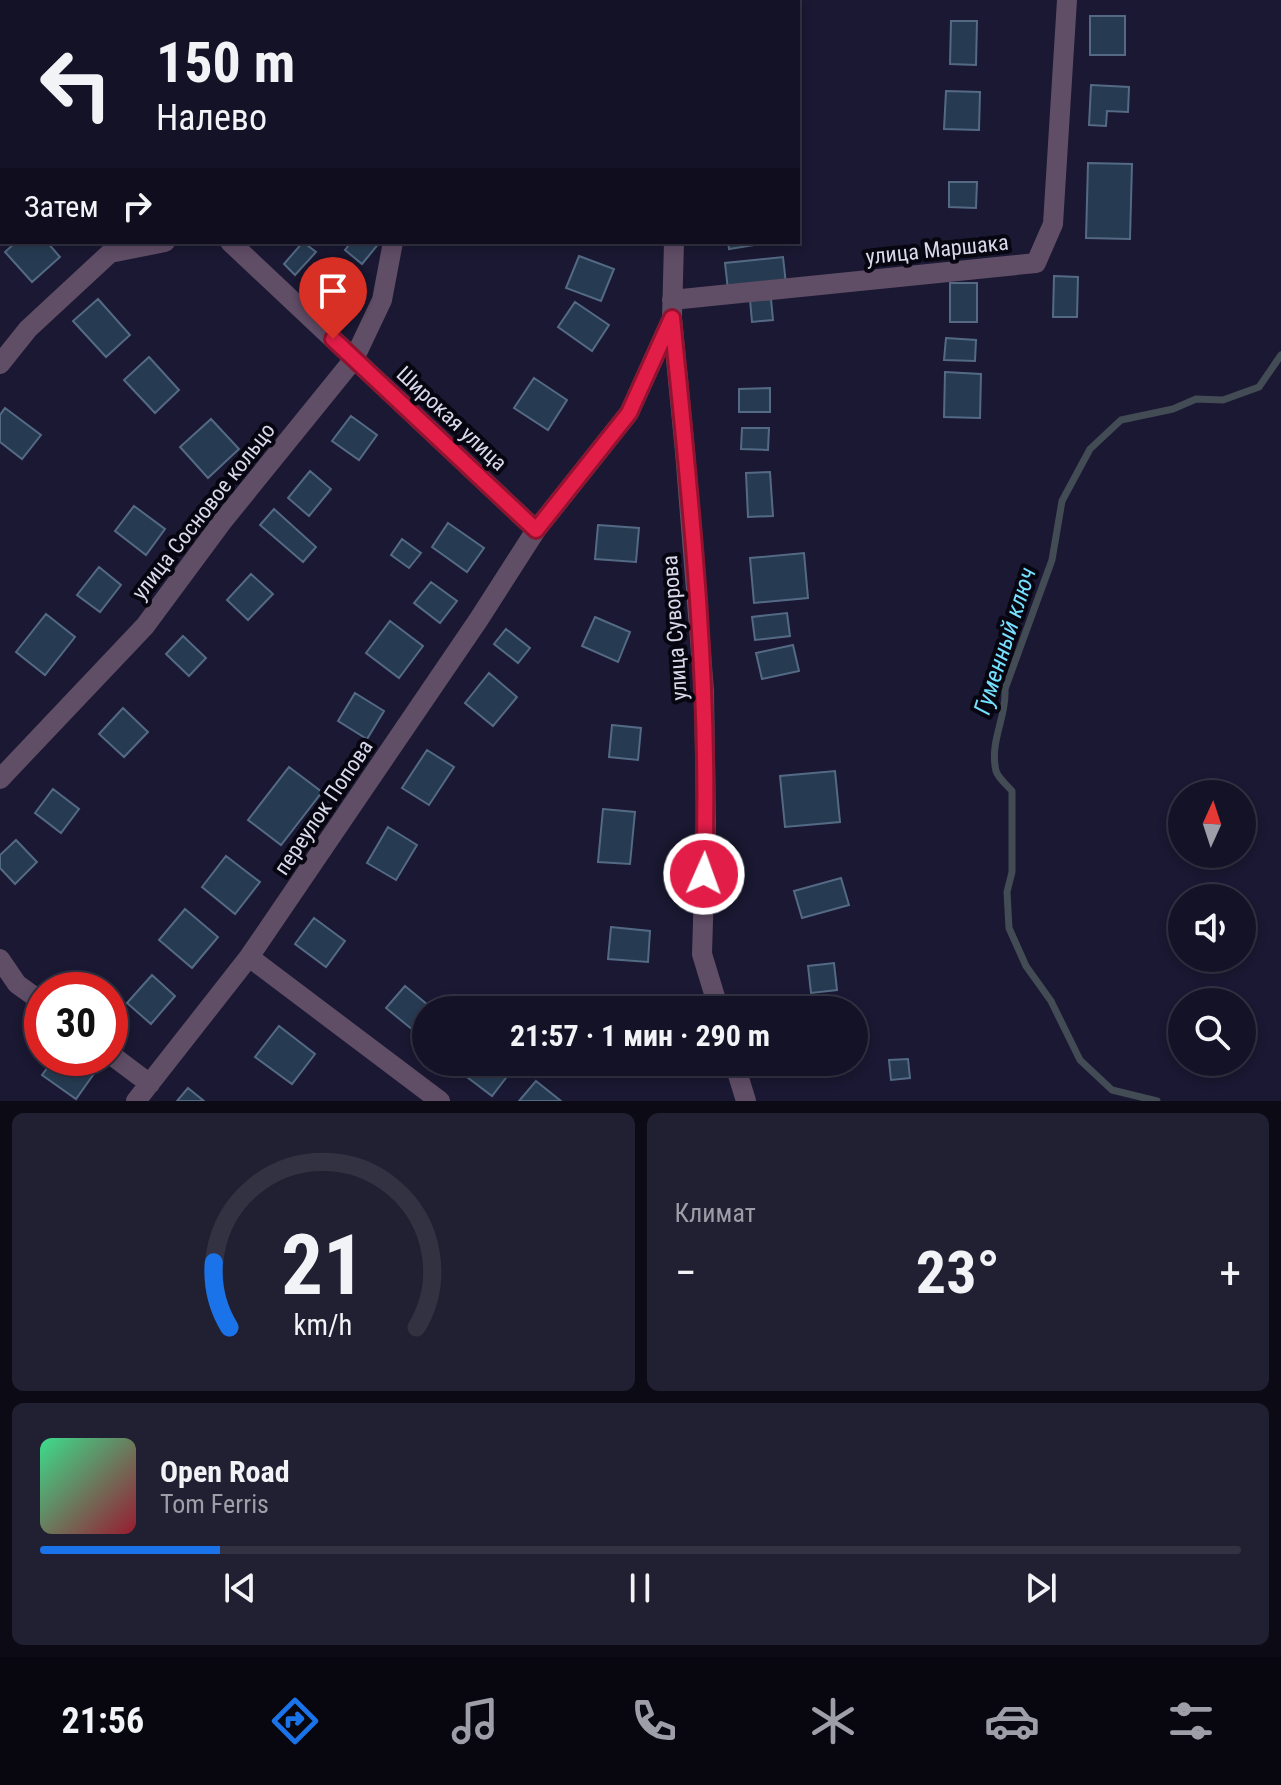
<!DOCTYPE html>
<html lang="ru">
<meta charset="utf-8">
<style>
:root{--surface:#141226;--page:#212032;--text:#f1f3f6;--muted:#9d9ea7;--line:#333243;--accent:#1a73e8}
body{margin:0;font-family:"Roboto Condensed",sans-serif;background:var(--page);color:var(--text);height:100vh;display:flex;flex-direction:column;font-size:30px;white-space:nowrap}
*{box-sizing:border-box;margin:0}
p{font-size:26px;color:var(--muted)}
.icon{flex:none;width:44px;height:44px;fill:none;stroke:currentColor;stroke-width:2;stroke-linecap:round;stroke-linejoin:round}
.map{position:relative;height:1101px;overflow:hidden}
.side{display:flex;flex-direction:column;gap:12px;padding:12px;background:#0b0a15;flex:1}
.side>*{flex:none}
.hud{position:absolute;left:0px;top:0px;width:800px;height:244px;box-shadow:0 4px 12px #0003,0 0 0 2px var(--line);background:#141226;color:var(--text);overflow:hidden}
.needle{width:52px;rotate:3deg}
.tools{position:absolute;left:1168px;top:780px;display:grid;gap:16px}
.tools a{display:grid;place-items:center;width:88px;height:88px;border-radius:50%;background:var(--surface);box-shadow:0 4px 12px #0003,0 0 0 2px var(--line);font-size:40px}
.speed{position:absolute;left:24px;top:972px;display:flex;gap:16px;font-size:40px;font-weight:700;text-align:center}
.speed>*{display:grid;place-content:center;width:104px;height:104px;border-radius:50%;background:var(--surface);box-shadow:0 4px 12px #0003,0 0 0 2px var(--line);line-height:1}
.speed .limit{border:12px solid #d22;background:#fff;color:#111}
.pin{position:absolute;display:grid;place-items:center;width:68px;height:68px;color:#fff;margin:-82px -34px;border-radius:50% 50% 50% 0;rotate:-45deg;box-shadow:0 0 8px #0007}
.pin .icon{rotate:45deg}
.me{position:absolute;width:88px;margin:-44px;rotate:2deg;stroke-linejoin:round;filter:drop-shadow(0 0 6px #0008)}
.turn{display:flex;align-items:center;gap:28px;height:168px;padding:0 24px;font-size:36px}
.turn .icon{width:104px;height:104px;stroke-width:2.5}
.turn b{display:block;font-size:56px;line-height:68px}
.then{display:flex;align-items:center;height:76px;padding:0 24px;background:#0003;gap:16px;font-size:30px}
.big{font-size:60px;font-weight:700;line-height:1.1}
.side .tile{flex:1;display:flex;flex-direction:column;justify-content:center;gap:12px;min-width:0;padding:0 28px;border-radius:12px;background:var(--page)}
.side .dial{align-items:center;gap:0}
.dial svg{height:208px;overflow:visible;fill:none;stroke:var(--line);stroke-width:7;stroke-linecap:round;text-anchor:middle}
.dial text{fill:var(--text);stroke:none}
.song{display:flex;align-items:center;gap:24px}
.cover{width:96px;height:96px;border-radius:12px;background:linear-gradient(135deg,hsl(150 70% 55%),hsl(350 70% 35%))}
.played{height:8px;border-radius:4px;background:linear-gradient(90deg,var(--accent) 15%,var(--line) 15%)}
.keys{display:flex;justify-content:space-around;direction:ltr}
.heat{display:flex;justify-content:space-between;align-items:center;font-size:44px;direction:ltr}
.side .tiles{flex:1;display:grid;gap:12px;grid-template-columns:1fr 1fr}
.tile:last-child{grid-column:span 2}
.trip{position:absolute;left:412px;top:996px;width:456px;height:80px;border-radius:40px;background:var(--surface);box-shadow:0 4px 12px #0003,0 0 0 2px var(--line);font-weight:700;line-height:80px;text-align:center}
.tab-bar{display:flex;height:128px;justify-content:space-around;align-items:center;background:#08070f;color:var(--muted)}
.tab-bar .icon{width:56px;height:56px}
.tab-bar .active{color:var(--accent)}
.tab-bar b{font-size:36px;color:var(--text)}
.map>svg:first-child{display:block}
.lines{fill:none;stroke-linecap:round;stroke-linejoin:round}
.stream{stroke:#434c54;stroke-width:7}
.building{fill:#263b52;stroke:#546a84;stroke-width:2}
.minor{stroke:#604d66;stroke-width:20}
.route-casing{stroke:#92132f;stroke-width:20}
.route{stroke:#e11d48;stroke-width:14}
.labels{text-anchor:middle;stroke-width:8;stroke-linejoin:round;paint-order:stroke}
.street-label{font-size:22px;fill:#d9d9eb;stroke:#060510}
.water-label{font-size:24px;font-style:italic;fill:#76e0ff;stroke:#060510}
</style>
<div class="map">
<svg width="1281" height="1101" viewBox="0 0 1281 1101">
<rect width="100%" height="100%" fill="#1a1832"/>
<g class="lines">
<path class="stream" d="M1157,1101L1112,1090L1080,1060L1051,1001L1026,966L1009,928L1007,892L1012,872V791C1007,785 998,778 996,771C989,741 1007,717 1005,689L1052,560L1062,501L1090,449L1121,420L1173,409L1196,399L1223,400L1259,387L1281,355"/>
</g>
<path class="building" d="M1090,16H1125V55H1090Z
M951,21H977L976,65L950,64Z
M1091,85L1129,87L1128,112L1107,111L1106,126L1089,125Z
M946,91L980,92L979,130L944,129Z
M1088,163L1132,164L1130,239L1086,238Z
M949,182H977L976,208L949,207Z
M16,242H47L60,257L32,282L5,252Z
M303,242L316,252L295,275L284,264Z
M351,242H380L362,264L345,250Z
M728,242H761V244L729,249Z
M579,256L614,269L601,301L566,288Z
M783,257L786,284L728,290L725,263Z
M1054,276L1078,277L1077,317H1053Z
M950,283H977V322H950Z
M98,299L130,335L106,357L73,321Z
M771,299L773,320L752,322L750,300Z
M575,302L609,325L592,351L558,327Z
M946,338L976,340L975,361L944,360Z
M149,357L179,390L155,413L124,380Z
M945,372L981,374L980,418L944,417Z
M534,378L567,400L548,430L514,408Z
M770,388V412H739V389Z
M5,408L41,435L22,459L0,442V415Z
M351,416L377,435L359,460L332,441Z
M211,419L239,449L208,478L180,447Z
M742,428H769L768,450L741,449Z
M310,471L331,489L309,516L288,498Z
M770,472L773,516L748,517L746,473Z
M134,506L165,529L146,555L115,531Z
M274,509L316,547L303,562L260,525Z
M448,523L484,548L467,572L432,547Z
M598,525L639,528L636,562L595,559Z
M402,539L421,553L409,568L391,555Z
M804,553L808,598L754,603L750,558Z
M99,567L121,585L100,612L77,595Z
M251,574L273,594L248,620L227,600Z
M431,582L457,601L440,623L414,603Z
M787,613L790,636L755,640L752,617Z
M46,614L75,637L45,675L16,652Z
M595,617L630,632L618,662L582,646Z
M390,621L423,646L399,678L366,653Z
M506,629L530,648L518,663L494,644Z
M183,636L206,658L189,676L166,654Z
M793,645L799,671L762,679L756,653Z
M489,673L517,697L493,726L465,703Z
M355,693L384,711L367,739L338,721Z
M123,708L148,732L124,757L99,734Z
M612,725L641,728L638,760L609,757Z
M427,750L454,767L429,805L402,788Z
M289,767L322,792L281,845L248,820Z
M835,771L840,822L785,827L780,776Z
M53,789L79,809L61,833L35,813Z
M603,809L635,812L630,864L598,862Z
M388,827L417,845L396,880L367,863Z
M16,840L37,862L15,884L0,868V855Z
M226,856L260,882L235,914L202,887Z
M841,878L849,905L802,918L794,891Z
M185,909L218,937L192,968L159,940Z
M314,918L345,941L326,967L295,944Z
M611,927L650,931L648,962L608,959Z
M834,963L837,990L811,993L808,966Z
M152,975L175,996L151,1024L127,1003Z
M405,986L434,1010H426V1028L419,1035L386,1008Z
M279,1026L315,1054L292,1084L255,1057Z
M55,1058H84L98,1068L76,1099L42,1075Z
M908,1059L910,1078L891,1080L889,1060Z
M479,1062H510L515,1066L492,1096L467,1077Z
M536,1081L561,1101H519Z
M188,1088L204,1101H177Z"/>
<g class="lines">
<path class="minor" d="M409,2V0
M682,2V0
M0,6L2,8
M0,50H2
M230,242L536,530
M674,242L672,318L685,452L704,691L706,822L702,954L719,1010
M672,300L1036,263L1053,224L1067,0
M0,364L28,329L110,253L165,242
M0,779L145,626L222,522L354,359L382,300L393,242
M249,957L440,1101
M0,959L17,984L42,1002
M110,1054L150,1084
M734,1062L746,1101
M136,1101L249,957L479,619L536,530L629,413L672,318"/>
</g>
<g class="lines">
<defs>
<path id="route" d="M333,339L536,530L629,413L672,318C691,503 711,689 704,874"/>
</defs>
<use href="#route" class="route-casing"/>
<use href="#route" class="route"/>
</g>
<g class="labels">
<g class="street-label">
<text transform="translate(937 249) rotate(-6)" y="8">улица Маршака</text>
<text transform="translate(452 418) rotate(43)" y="8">Широкая улица</text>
<text transform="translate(203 511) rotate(-52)" y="8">улица Сосновое кольцо</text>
<text transform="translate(674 628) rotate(-94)" y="8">улица Суворова</text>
<text transform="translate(323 807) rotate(-56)" y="8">переулок Попова</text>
</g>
<g class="water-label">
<text transform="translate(1005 641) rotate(-72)" y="8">Гуменный ключ</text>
</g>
</g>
</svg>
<div class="tools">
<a><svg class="needle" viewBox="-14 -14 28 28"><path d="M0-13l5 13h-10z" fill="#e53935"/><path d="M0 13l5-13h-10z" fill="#9d9ea7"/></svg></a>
<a><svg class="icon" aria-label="sound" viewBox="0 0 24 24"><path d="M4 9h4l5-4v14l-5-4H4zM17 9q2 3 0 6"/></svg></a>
<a><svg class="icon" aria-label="search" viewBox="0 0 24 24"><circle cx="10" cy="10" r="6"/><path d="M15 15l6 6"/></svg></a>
</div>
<div class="speed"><div class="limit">30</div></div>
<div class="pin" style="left:333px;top:339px;background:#d93025"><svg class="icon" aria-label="arrive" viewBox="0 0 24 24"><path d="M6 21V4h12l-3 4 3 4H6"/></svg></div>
<svg class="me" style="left:704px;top:874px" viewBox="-20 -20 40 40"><circle r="17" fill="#e11d48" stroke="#fff" stroke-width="3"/><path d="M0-11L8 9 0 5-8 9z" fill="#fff"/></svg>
<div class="trip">21:57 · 1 мин · 290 m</div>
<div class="hud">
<div class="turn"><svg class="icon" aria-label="left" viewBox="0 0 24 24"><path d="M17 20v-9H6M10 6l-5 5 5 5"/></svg><div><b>150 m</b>Налево</div></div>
<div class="then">Затем<svg class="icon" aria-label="right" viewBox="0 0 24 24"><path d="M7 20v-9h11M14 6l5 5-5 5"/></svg></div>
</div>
</div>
<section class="side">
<div class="tiles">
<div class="tile dial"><svg viewBox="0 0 100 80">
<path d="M14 69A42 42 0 1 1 86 69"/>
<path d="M14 69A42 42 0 0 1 8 44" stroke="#1a73e8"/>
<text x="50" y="56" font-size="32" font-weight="700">21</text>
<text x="50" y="72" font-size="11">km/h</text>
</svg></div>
<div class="tile"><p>Климат</p>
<div class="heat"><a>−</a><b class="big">23°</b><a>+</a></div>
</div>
<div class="tile">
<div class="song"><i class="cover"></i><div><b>Open Road</b><p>Tom Ferris</p></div></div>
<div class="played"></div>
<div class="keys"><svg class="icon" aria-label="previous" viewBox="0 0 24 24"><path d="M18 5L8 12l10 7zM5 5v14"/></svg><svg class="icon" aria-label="pause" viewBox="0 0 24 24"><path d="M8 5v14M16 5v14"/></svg><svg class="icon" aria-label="next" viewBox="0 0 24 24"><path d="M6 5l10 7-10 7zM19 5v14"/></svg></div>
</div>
</div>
</section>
<nav class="tab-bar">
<b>21:56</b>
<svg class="icon active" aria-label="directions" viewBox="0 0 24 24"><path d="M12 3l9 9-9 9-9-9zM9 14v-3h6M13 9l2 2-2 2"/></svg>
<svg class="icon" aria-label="music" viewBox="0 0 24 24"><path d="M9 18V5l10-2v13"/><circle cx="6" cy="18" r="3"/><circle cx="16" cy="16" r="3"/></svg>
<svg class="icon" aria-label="phone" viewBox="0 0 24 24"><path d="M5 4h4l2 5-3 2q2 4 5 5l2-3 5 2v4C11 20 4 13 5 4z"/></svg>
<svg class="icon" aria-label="climate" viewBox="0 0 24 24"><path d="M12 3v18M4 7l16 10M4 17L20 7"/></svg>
<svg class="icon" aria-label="car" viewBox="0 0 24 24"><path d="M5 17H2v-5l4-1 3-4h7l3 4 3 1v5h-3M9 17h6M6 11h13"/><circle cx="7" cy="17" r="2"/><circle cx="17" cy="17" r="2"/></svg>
<svg class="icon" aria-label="filters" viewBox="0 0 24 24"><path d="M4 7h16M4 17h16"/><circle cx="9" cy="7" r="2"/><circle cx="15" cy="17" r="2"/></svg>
</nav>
